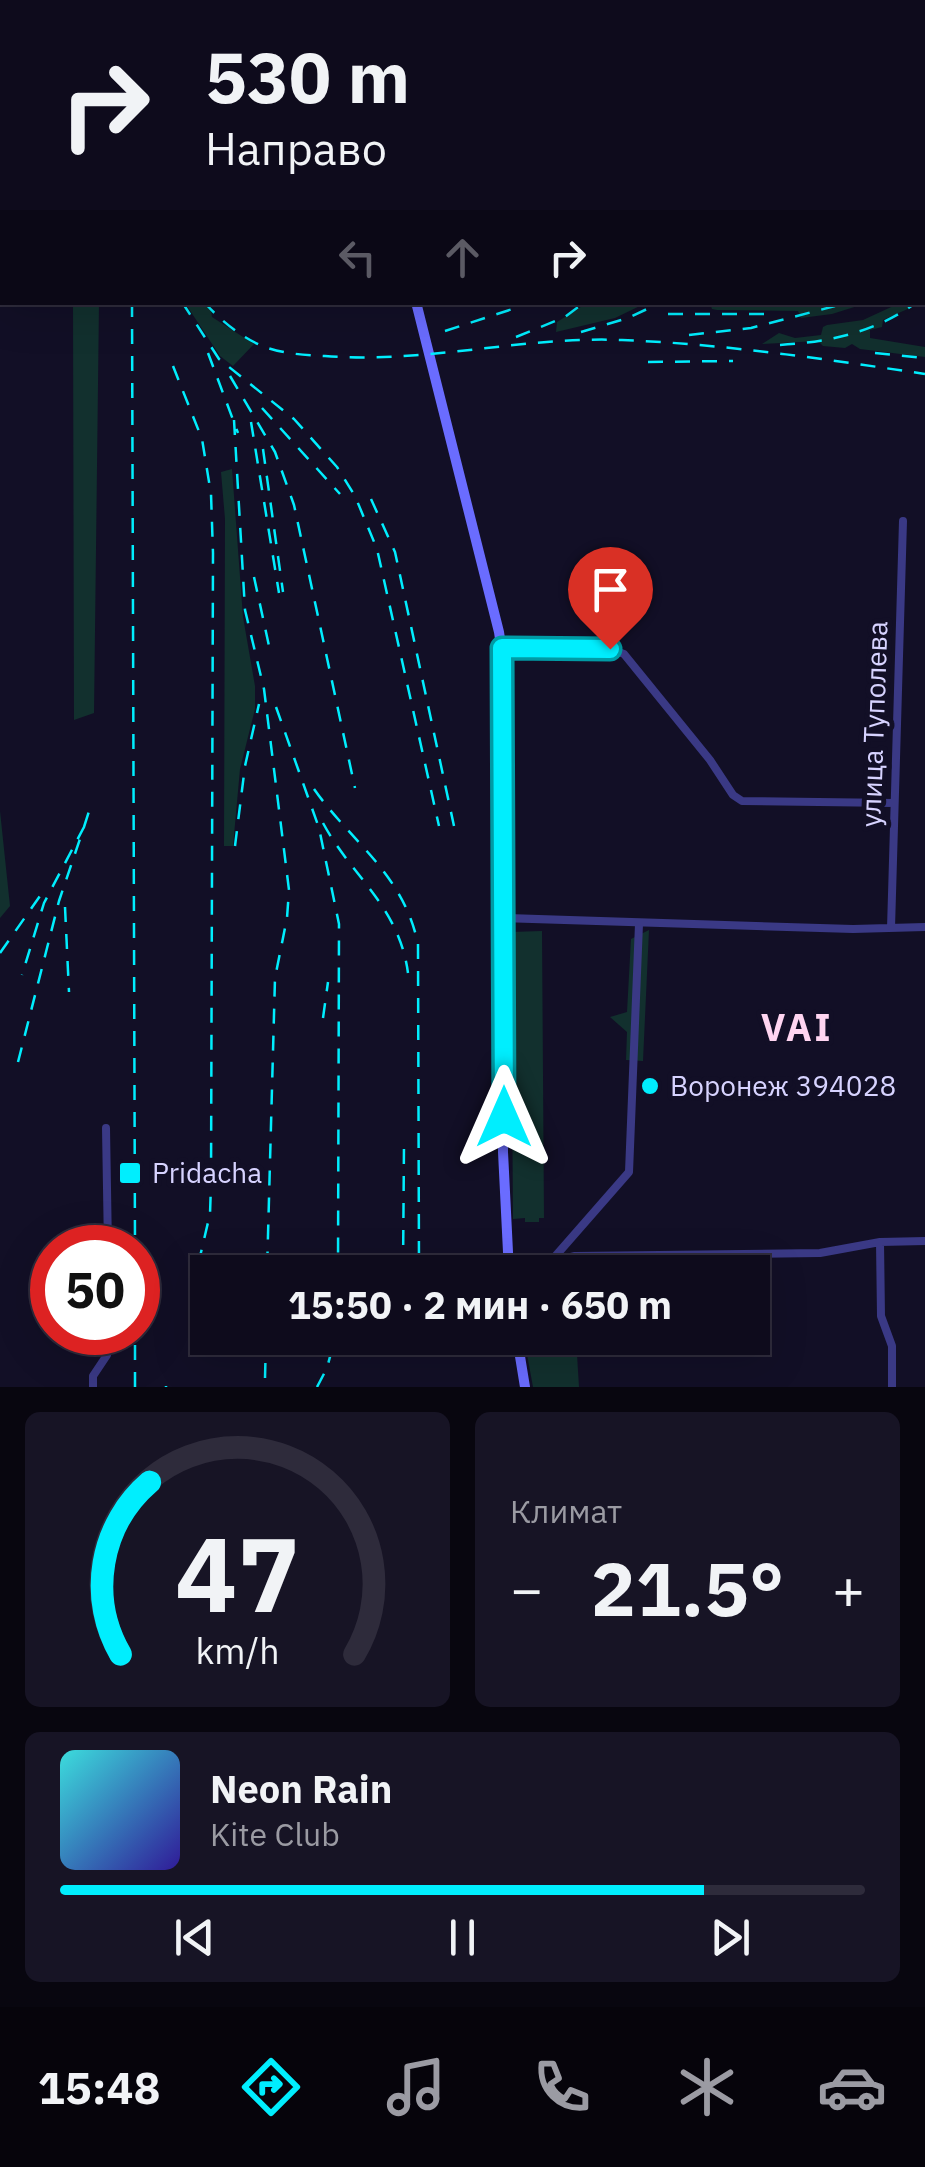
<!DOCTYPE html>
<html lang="ru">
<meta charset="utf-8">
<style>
:root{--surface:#0e0b1c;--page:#171425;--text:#f1f3f6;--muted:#9b9ba3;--line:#2e2b3b;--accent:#00eefe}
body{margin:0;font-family:"IBM Plex Sans",sans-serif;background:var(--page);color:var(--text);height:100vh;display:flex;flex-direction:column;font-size:38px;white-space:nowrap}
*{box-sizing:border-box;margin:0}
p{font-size:32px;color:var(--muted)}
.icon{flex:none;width:55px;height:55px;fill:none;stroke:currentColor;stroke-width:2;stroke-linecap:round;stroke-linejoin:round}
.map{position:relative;height:1387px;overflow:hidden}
.side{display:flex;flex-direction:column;gap:25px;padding:25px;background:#08060f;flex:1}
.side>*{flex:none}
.top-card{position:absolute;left:0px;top:0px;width:925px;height:305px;box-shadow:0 10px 40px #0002,0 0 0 2px var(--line);background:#0e0b1c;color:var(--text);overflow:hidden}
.speed{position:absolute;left:30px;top:1225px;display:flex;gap:20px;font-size:50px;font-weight:700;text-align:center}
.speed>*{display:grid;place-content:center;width:130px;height:130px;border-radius:50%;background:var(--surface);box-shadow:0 10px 40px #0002,0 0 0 2px var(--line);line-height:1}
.speed .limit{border:15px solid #d22;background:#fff;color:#111}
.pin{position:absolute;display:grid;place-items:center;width:85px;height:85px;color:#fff;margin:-102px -42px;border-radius:50% 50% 50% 0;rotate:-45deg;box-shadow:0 0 10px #0007}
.pin .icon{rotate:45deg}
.me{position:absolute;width:110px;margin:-55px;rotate:0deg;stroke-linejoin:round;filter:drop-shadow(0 0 8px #0008)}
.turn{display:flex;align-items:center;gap:35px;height:210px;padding:0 40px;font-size:45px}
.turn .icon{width:130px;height:130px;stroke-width:2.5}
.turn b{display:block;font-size:70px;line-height:85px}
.lanes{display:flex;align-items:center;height:95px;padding:0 40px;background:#0003;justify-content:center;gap:50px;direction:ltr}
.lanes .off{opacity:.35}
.big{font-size:75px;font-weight:800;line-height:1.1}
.side .tile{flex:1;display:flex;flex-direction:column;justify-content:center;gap:15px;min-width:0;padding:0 35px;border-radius:15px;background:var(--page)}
.side .dial{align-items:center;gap:0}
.dial svg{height:260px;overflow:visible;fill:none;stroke:var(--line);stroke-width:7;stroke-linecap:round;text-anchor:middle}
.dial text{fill:var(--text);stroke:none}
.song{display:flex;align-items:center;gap:30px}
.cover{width:120px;height:120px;border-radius:15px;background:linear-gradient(135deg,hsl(180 70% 55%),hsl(250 70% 35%))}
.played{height:10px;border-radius:5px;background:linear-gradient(90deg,var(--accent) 80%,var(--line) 80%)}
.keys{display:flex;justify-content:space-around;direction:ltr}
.heat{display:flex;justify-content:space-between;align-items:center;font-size:55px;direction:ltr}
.side .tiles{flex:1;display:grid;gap:25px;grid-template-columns:1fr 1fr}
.tile:last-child{grid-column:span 2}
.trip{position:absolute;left:190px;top:1255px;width:580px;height:100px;border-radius:0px;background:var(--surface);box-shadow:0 10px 40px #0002,0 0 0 2px var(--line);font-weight:800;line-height:100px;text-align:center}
.dock{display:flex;height:160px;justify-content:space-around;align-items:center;background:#06040b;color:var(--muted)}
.dock .icon{width:70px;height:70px}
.dock .on{color:var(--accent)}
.dock b{font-size:45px;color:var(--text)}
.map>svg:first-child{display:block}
.green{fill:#12302e}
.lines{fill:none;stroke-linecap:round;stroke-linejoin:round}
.minor{stroke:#3a3985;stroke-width:8}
.secondary{stroke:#6a6cff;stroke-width:10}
.rail{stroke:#00eefe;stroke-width:2.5;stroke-dasharray:15 12;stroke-linecap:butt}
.route-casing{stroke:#009ba5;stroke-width:25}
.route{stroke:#00eefe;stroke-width:18}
.poi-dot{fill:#00eefe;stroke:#120f26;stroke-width:4}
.labels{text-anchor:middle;stroke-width:10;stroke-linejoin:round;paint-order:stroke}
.street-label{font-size:28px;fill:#d7d3ff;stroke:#120f26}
.poi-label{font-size:28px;fill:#d7d3ff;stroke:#120f26;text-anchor:start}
.district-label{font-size:38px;font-weight:bold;letter-spacing:2.5px;fill:#ffd5f1;stroke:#120f26}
</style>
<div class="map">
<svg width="925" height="1387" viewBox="0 0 925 1387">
<rect width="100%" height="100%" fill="#120f26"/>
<path class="green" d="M0,0H99V2H2V85Z
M902,302L921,303L883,320L882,327L870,330V338L925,347V357L860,349L852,344L845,348L823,346L818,341L762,344L779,333L795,338L821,335L823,327L827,325L863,320Z
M73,303H99L94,713L74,720Z
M185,303H210L212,317L254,344L233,366L220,356Z
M587,303V302L646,303L615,318L556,332L557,322Z
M710,303H867L832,314L801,318L798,311L717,310L712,309Z
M232,469L243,617L255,686V709L240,769L233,846H224L225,519L221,472Z
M0,811L10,906L0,918Z
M649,930L643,1061L626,1060L627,1032L610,1017L627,1012L631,939Z
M542,931L544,1218H539V1222H525V1218L513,1219L511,932Z
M524,1338H576L579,1387H533Z"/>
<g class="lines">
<path class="minor" d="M502,648L611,649L624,654L710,760L733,795L742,801L894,803
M504,918L853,929L925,927
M891,928L903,521
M106,1128L108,1248
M880,1242L881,1316L892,1346V1387
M552,1260L629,1172L639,924
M537,1272L555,1261L575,1256L820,1253L880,1242L925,1241
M93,1387V1376L107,1355V1332"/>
<path class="secondary" d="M464,2L465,0
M416,302L499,632L504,666L503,1152L509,1272
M517,1338L525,1387"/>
<path class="rail" d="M125,0V2
M145,2V0
M310,2L311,0
M710,2L711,0
M757,2V0
M772,2L773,0
M808,2V0
M823,2L824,0
M922,241L925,237
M132,302L135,1248
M182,302L219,359L294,419L337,467L355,496L377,549L439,826
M204,302C220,320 243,339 265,347C284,354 305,355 325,356C425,364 522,336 622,340C723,344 825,359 925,374
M668,314H773
M445,331L534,302
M581,332L628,318L662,302
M689,335L751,328L835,306
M516,337L565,317L585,302
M780,345C830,342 876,332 917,302
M208,353L238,433
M875,353L925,358
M648,362L733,361
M173,366L202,439L211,494L213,553L211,1184L210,1214L194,1282
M230,376L275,452L294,505L355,788
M262,408L340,494
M234,420L245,610L264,689L289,890L287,918L275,978L267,1272
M251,422L279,593
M263,449L283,592
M371,499L395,552L454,826
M254,577L271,655
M276,707L319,828L339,924L338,1272
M314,789C352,843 403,873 418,944L419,1272
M323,823C352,877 399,906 408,973
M84,827L91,805
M235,846L245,766L259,704
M65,907L69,992
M0,953L40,896
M323,1018L328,982
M18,1062L59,901L84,827L44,903L22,975
M403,1272L404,1144
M265,1378L266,1338
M135,1387V1332
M166,1387V1386
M317,1387L327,1368L335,1338"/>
</g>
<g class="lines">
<defs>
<path id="route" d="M504,1117L502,648L610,649"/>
</defs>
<use href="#route" class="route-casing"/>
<use href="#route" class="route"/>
</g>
<g class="poi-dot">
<circle cx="650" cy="1086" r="10"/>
<rect x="118" y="1161" width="24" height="24" rx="5"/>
</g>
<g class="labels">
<g class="street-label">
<text transform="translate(874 724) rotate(-88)" y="10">улица Туполева</text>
</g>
<g class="poi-label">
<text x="670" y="1096">Воронеж 394028</text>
<text x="152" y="1183">Pridacha</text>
</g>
<g class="district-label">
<text x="797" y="1041">VAI</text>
</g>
</g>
</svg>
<div class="speed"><div class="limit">50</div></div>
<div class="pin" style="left:610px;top:649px;background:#d93025"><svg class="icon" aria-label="arrive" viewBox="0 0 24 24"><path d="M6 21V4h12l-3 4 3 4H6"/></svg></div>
<svg class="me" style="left:504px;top:1117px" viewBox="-20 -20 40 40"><path d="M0-17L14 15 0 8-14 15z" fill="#00eefe" stroke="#fff" stroke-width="4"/></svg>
<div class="trip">15:50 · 2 мин · 650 m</div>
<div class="top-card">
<div class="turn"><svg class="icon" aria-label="right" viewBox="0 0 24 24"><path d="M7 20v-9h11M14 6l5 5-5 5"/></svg><div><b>530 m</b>Направо</div></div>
<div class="lanes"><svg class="icon off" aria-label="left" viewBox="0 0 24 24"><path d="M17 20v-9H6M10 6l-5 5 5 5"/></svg><svg class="icon off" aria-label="ahead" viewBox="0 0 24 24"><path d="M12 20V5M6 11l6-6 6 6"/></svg><svg class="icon" aria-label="right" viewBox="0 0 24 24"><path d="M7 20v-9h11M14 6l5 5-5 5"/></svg></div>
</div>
</div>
<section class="side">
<div class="tiles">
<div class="tile dial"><svg viewBox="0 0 100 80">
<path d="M14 69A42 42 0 1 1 86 69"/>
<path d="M14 69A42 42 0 0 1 23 16" stroke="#00eefe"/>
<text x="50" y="56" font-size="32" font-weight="700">47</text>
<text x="50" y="72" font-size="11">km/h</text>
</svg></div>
<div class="tile"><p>Климат</p>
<div class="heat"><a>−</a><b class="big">21.5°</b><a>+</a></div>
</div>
<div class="tile">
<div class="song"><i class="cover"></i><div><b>Neon Rain</b><p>Kite Club</p></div></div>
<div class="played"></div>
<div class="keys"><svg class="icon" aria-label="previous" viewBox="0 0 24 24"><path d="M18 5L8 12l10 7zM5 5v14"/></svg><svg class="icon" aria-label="pause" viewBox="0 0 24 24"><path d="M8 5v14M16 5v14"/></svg><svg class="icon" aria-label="next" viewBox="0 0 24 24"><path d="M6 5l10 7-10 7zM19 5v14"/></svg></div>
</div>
</div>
</section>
<nav class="dock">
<b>15:48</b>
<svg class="icon on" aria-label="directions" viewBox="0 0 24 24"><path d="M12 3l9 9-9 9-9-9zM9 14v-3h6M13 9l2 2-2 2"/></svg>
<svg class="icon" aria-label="music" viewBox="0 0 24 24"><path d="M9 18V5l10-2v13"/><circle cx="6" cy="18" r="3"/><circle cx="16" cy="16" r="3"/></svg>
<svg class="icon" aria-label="phone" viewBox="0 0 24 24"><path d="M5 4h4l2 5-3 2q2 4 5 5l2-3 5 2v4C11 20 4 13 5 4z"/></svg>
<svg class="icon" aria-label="climate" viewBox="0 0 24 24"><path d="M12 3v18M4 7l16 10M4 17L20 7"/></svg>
<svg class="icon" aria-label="car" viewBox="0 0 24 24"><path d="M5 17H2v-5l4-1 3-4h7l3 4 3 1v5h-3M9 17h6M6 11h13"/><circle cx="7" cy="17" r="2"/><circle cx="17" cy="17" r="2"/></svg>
</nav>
